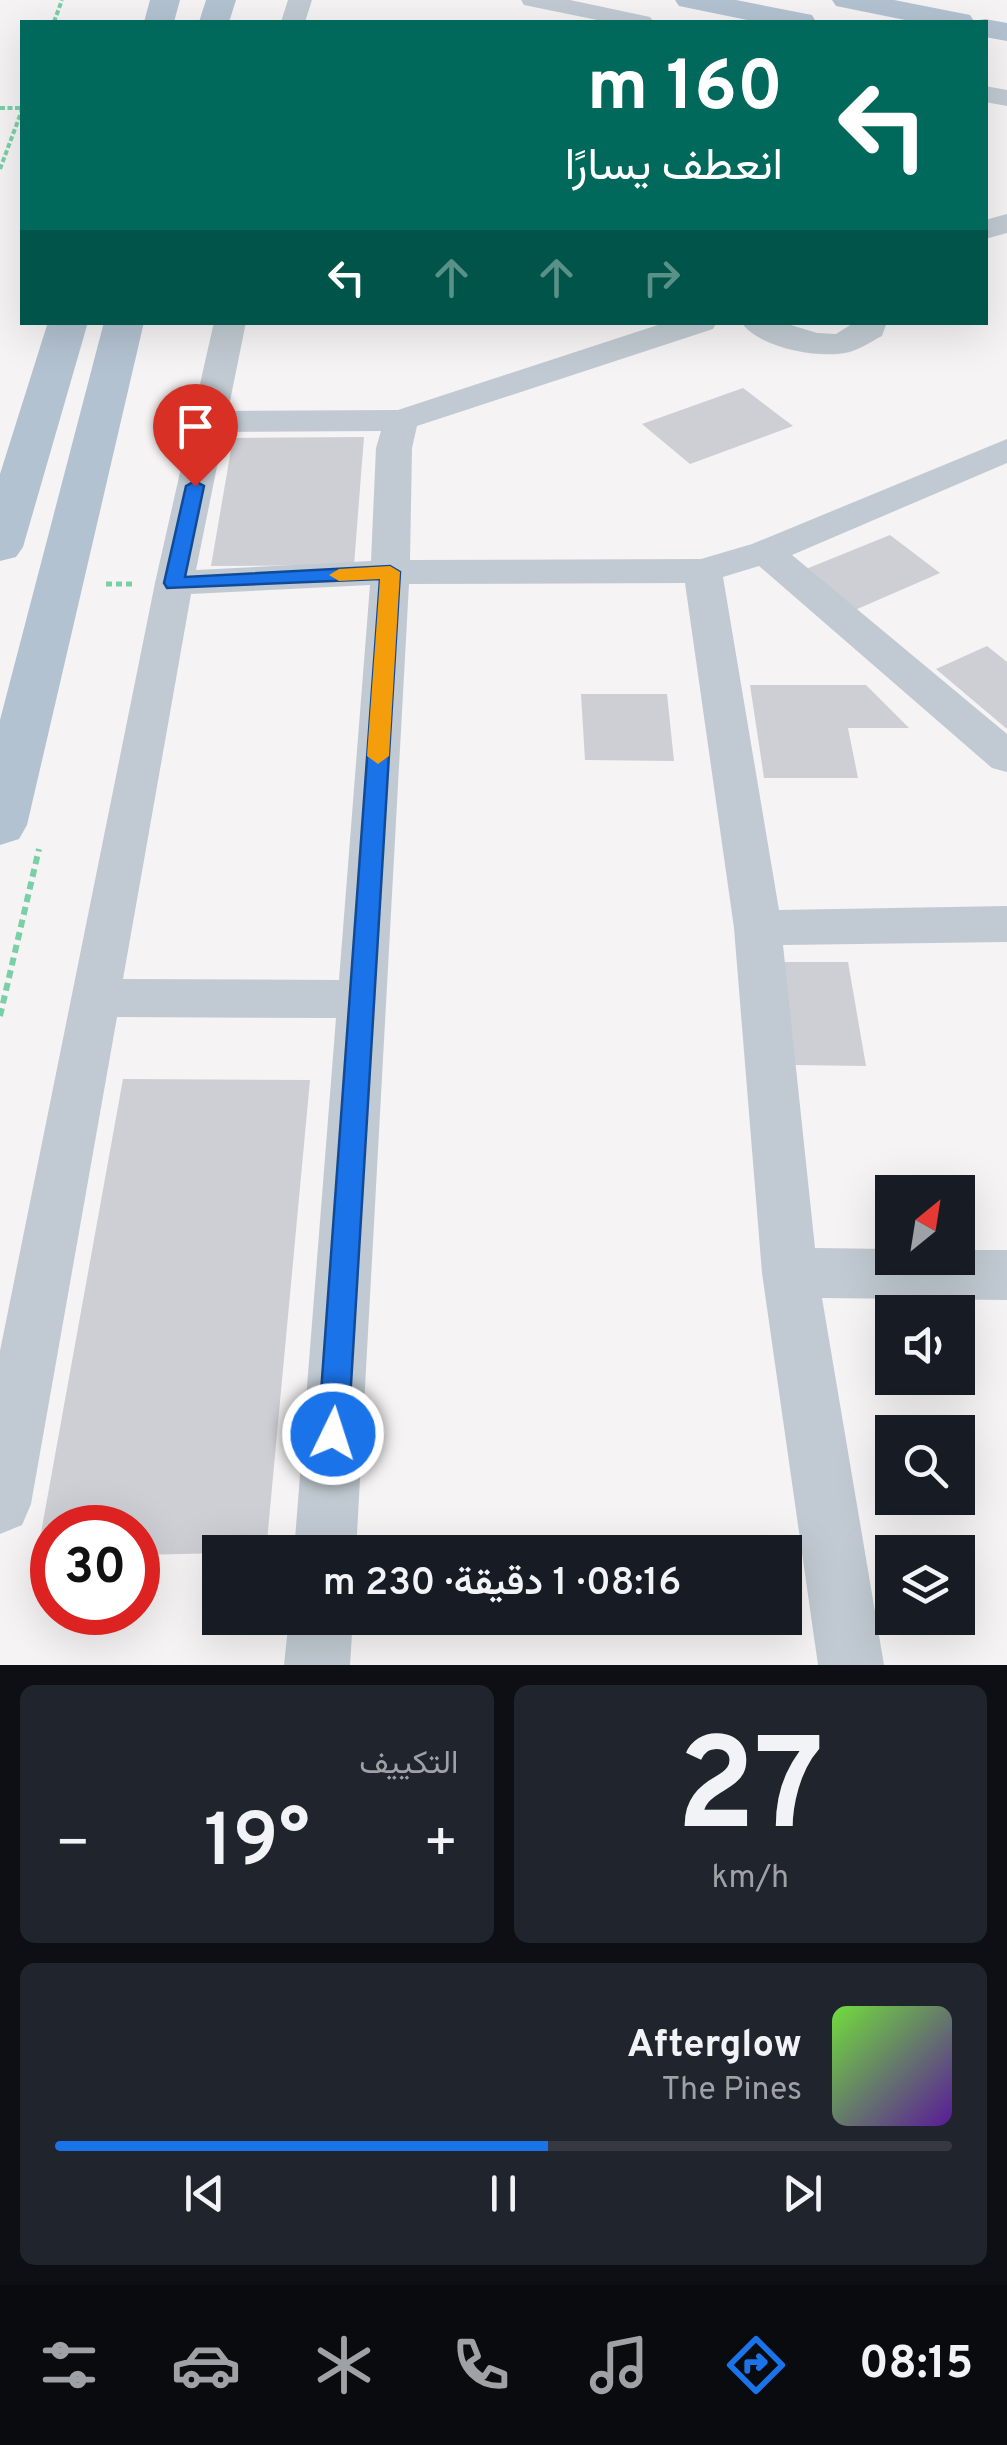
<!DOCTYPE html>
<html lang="ar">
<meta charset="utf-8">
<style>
:root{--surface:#171b24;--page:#20242c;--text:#f1f3f6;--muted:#9ea1a6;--line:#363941;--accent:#1a73e8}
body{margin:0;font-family:Overpass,Vazirmatn,sans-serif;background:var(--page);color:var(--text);direction:rtl;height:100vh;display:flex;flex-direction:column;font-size:38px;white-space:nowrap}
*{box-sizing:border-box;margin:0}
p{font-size:32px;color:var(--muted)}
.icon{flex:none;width:55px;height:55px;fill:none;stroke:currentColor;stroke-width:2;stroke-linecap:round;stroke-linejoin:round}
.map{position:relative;height:1665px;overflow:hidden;direction:ltr}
.panel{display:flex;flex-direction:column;gap:20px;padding:20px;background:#0d0f14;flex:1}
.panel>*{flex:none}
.guide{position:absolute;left:20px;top:20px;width:968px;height:305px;border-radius:0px;box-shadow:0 10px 40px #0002;direction:rtl;background:#00695c;color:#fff;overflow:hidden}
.needle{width:65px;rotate:30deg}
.controls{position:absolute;left:875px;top:1175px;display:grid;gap:20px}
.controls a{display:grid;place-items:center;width:100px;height:100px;border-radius:0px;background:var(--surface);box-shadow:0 10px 40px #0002;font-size:50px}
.speed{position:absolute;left:30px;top:1505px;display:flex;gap:20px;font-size:50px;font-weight:700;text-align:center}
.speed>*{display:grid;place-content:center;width:130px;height:130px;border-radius:50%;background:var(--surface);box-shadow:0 10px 40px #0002;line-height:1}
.speed .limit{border:15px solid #d22;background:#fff;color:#111}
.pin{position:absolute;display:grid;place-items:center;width:85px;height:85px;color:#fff;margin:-102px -42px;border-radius:50% 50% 50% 0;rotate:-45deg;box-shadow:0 0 10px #0007}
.pin .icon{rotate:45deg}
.me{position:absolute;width:110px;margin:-55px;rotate:4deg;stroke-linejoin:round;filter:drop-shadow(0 0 8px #0008)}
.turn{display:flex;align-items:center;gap:35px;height:210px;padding:0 40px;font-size:45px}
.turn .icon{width:130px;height:130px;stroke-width:2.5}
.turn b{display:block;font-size:70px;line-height:85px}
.lanes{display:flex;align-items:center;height:95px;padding:0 40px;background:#0003;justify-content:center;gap:50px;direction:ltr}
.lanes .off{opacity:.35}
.big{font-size:75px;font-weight:600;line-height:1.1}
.panel .widget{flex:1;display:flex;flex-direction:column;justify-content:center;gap:15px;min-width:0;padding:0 35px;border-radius:15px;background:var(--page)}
.panel .dial{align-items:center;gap:0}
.dial b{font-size:130px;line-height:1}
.song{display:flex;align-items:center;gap:30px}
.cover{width:120px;height:120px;border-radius:15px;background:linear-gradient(135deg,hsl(100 70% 55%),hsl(270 70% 35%))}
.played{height:10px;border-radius:5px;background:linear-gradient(90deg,var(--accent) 55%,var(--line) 55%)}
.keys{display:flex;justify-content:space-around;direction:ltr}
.heat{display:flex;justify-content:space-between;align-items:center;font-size:55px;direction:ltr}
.panel .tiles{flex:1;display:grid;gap:20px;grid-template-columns:1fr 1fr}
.widget:last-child{grid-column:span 2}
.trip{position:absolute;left:202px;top:1535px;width:600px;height:100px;border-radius:0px;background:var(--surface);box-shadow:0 10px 40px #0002;font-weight:600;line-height:100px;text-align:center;direction:rtl}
.tabs{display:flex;height:160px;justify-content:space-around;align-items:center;background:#090b0e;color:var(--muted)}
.tabs .icon{width:70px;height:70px}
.tabs .selected{color:var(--accent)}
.tabs b{font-size:45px;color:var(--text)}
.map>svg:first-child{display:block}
.building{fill:#cdcfd5}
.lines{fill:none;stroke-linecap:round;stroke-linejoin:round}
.path-far2{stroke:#7ad0a6;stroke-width:4;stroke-dasharray:5 2.5;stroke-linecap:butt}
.path-far1{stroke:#7ad0a6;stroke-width:5;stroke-dasharray:6 4;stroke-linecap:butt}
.path{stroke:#7ad0a6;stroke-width:6;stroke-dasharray:8 5;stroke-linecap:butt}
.minor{fill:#c1cad2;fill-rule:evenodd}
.major{fill:#b3c2d1;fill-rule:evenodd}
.route{fill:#1a73e8;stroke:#114b97;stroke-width:2.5}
.slow{fill:#f59e0b}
</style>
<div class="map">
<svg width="1007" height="1665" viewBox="0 0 1007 1665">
<rect width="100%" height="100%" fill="#f5f3f3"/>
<path class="building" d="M743,388L793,426L690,464L642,424Z
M364,437L354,565L211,566L233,438Z
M890,535L940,573L855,610L806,569Z
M987,646L1007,662V729L936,669Z
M750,685H866L909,728H848L858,778H764Z
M581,694H667L674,761L585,760Z
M780,962H848L866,1066L795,1065Z
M123,1079L310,1080L266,1552L138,1555V1528H52V1555H37Z"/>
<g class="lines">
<path class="path-far2" d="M54,22L62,0
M0,108H22
M0,169L22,110"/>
<path class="path-far1" d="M106,584H133"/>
<path class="path" d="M0,1016L39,849"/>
<path class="minor" d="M288,0H312L305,22H281Z
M521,0H570L650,17L654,22H607L524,5Z
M985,86L1007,90V106L985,102Z
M1007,214V233L985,239V220Z
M214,322H246L228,411L398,410L667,322H717L713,329L417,426L412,448L410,560L701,559L752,544L1007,439V463L792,555L1007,734V772L992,768L759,566L723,577L779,910L1007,906V942L783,945L815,1248L892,1249V1258H958V1250H1007V1300L822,1298L884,1665H818L762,1273L734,928L685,583L409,584L356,1552H294L336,1018L117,1017L31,1504L22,1525L0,1534V1351L155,583ZM381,431L376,448L371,561L196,570L224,432ZM370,585L339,980L123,979L191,594Z
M741,322H781L817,333L836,334L855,322H887L882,336C870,342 858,351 845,353C816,358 759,348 741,322Z
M289,1618H353L350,1665H284Z"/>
<path class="major" d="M150,0H180L174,22H144Z
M206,0H236L229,22H199Z
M675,0H736L812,15L816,22H757L679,6Z
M832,0H894L970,15L974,21L985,19L1007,23V41L985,37V22H915L836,6Z
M48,322H88L23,547L16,557L0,561V474Z
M104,322H144L27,825L19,839L0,845V720Z"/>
</g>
<path class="route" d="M195,481L204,486L185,577L390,566L400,572L348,1434L344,1444L333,1448L322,1444L318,1434L380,579L167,588L164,583L186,486Z"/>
<path class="slow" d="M390,566L400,572L389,756L378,764L367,756L380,579L339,581L329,575L339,569Z"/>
</svg>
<div class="controls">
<a><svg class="needle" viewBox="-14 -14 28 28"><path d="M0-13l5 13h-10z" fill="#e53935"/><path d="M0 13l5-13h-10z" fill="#9ea1a6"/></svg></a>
<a><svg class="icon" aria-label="sound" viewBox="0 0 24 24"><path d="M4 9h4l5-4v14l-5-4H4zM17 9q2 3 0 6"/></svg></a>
<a><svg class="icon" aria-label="search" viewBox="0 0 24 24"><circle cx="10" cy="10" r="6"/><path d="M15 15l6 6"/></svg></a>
<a><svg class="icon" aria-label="layers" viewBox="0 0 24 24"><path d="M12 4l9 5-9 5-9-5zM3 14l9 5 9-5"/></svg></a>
</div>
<div class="speed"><div class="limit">30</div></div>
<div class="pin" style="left:195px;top:486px;background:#d93025"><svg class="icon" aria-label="arrive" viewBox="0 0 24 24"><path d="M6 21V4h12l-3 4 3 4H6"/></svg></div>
<svg class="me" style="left:333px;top:1434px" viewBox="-20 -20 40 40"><circle r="17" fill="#1a73e8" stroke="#fff" stroke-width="3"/><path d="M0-11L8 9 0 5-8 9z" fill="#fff"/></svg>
<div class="trip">08:16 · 1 دقيقة · 230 m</div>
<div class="guide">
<div class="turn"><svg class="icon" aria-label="left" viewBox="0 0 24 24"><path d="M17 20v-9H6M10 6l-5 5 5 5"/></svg><div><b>160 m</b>انعطف يسارًا</div></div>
<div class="lanes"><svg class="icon" aria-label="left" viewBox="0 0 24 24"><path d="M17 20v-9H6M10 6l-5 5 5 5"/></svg><svg class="icon off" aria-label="ahead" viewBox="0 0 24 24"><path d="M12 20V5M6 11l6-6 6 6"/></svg><svg class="icon off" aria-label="ahead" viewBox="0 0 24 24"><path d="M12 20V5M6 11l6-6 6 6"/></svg><svg class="icon off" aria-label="right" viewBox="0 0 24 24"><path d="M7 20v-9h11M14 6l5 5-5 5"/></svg></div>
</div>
</div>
<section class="panel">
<div class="tiles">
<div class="widget dial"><b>27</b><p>km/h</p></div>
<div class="widget"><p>التكييف</p>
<div class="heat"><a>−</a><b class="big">19°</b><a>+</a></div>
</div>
<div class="widget">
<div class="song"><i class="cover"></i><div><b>Afterglow</b><p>The Pines</p></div></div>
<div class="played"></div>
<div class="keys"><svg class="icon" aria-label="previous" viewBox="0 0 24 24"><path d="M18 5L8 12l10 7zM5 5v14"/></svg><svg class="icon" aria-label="pause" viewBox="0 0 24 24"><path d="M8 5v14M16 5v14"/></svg><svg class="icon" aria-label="next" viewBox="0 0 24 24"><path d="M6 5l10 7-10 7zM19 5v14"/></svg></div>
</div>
</div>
</section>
<nav class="tabs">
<b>08:15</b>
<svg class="icon selected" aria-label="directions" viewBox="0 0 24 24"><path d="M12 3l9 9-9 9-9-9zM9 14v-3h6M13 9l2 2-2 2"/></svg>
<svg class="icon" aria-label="music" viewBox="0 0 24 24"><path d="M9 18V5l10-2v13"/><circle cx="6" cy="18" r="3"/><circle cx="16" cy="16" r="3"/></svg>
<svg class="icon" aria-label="phone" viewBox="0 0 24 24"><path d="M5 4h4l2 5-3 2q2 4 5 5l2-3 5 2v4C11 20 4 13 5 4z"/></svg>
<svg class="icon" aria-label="climate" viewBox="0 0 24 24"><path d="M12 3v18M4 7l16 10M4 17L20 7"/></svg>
<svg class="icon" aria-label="car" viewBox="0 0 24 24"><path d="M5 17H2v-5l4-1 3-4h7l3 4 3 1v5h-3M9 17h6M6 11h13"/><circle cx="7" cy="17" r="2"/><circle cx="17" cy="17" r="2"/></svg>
<svg class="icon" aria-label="filters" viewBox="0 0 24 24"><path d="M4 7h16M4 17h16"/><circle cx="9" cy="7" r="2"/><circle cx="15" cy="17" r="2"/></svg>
</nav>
